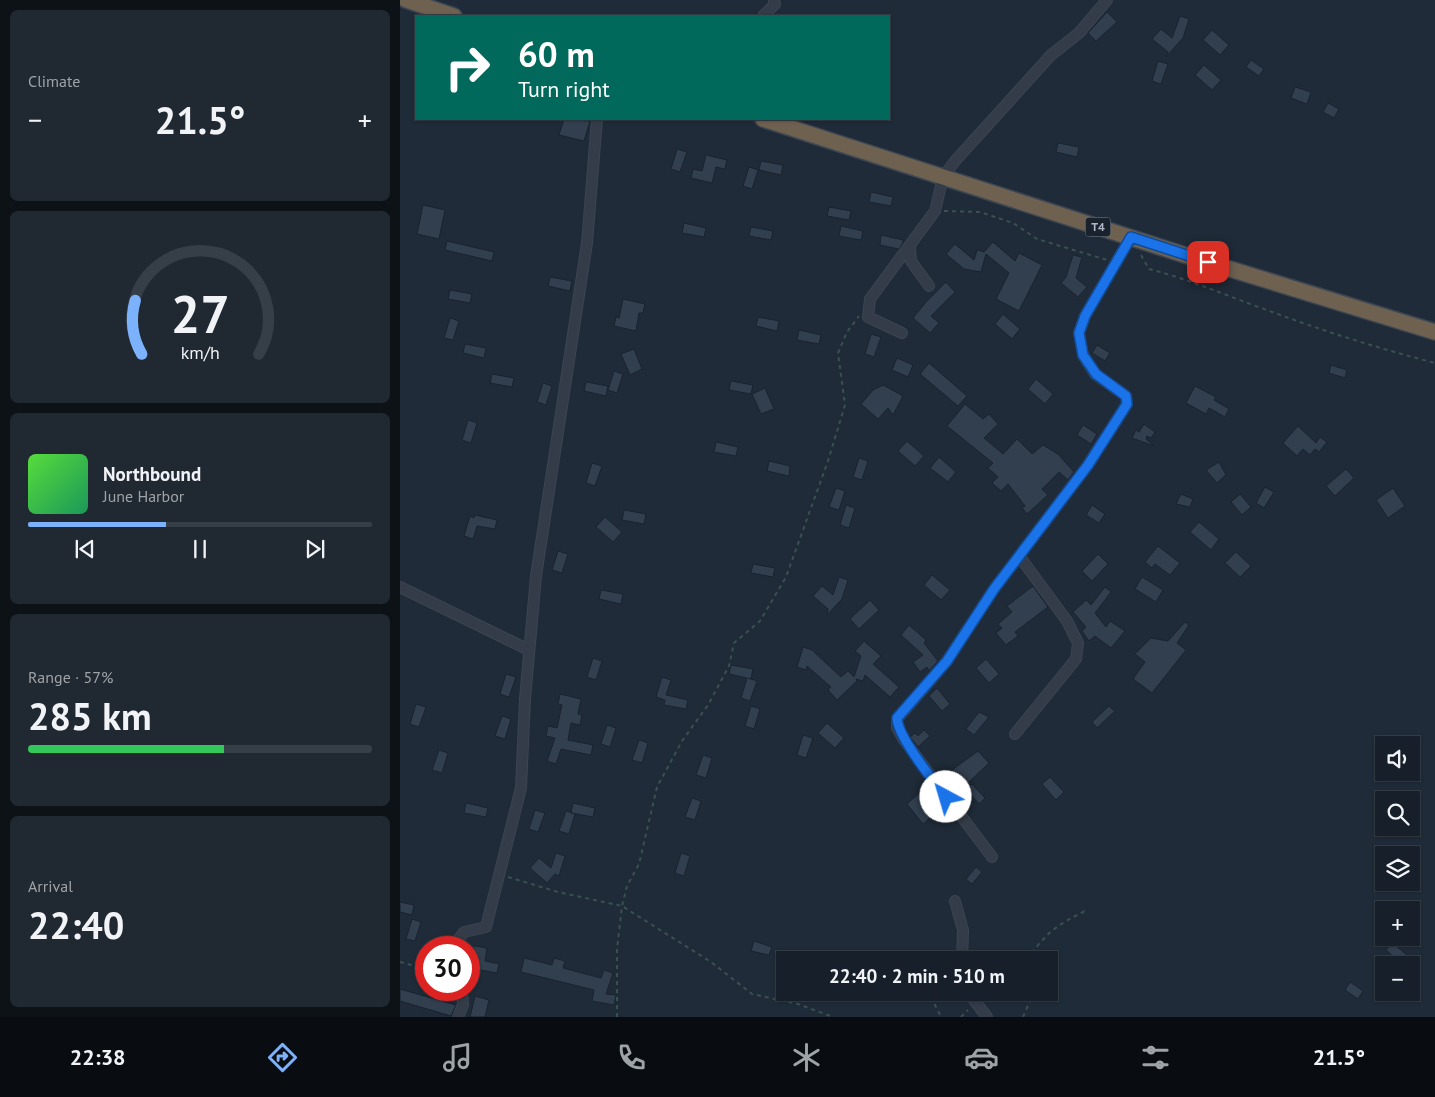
<!DOCTYPE html>
<meta charset="utf-8">
<style>
:root{--surface:#17202a;--page:#202832;--text:#f1f3f6;--muted:#9ea3a8;--line:#363e47;--accent:#7cb1fb}
body{margin:0;font-family:"PT Sans",sans-serif;background:var(--page);color:var(--text);height:100vh;display:flex;flex-direction:column;font-size:19px;white-space:nowrap}
*{box-sizing:border-box;margin:0}
p{font-size:16px;color:var(--muted)}
.icon{flex:none;width:28px;height:28px;fill:none;stroke:currentColor;stroke-width:2;stroke-linecap:round;stroke-linejoin:round}
.map{position:relative;flex:1;overflow:hidden}
.drawer{display:flex;flex-direction:column;gap:10px;padding:10px;background:#0d1217;width:400px}
.drawer>*{flex:none}
.banner{position:absolute;left:15px;top:15px;width:475px;height:105px;border-radius:0px;box-shadow:0 1px 4px #0004,0 0 0 1px var(--line);background:#00695c;color:#fff;overflow:hidden}
.controls{position:absolute;left:975px;top:736px;display:grid;gap:10px}
.controls a{display:grid;place-items:center;width:45px;height:45px;border-radius:0px;background:var(--surface);box-shadow:0 1px 4px #0004,0 0 0 1px var(--line);font-size:25px}
.speed{position:absolute;left:15px;top:936px;display:flex;gap:10px;font-size:25px;font-weight:700;text-align:center}
.speed>*{display:grid;place-content:center;width:65px;height:65px;border-radius:50%;background:var(--surface);box-shadow:0 1px 4px #0004,0 0 0 1px var(--line);line-height:1}
.speed .limit{border:8px solid #d22;background:#fff;color:#111}
.pin{position:absolute;display:grid;place-items:center;width:42px;height:42px;color:#fff;margin:-21px;border-radius:10px;box-shadow:0 2px 8px #0006}
.me{position:absolute;width:55px;margin:-28px;rotate:321deg;stroke-linejoin:round;filter:drop-shadow(0 0 4px #0008)}
.turn{display:flex;align-items:center;gap:18px;height:105px;padding:0 20px;font-size:22px}
.turn .icon{width:65px;height:65px;stroke-width:2.5}
.turn b{display:block;font-size:35px;line-height:42px}
.big{font-size:38px;font-weight:800;line-height:1.1}
.drawer .widget{flex:1;display:flex;flex-direction:column;justify-content:center;gap:8px;min-width:0;padding:0 18px;border-radius:8px;background:var(--page)}
.drawer .dial{align-items:center;gap:0}
.dial svg{height:130px;overflow:visible;fill:none;stroke:var(--line);stroke-width:7;stroke-linecap:round;text-anchor:middle}
.dial text{fill:var(--text);stroke:none}
.song{display:flex;align-items:center;gap:15px}
.cover{width:60px;height:60px;border-radius:8px;background:linear-gradient(135deg,hsl(110 70% 55%),hsl(150 70% 35%))}
.played{height:5px;border-radius:2px;background:linear-gradient(90deg,var(--accent) 40%,var(--line) 40%)}
.keys{display:flex;justify-content:space-around;direction:ltr}
.heat{display:flex;justify-content:space-between;align-items:center;font-size:28px;direction:ltr}
.charge{height:8px;border-radius:4px;background:linear-gradient(90deg,#34c759 57%,var(--line) 0)}
.trip{position:absolute;left:376px;top:951px;width:282px;height:50px;border-radius:0px;background:var(--surface);box-shadow:0 1px 4px #0004,0 0 0 1px var(--line);font-weight:800;line-height:50px;text-align:center}
.tab-bar{display:flex;height:80px;justify-content:space-around;align-items:center;background:#090d11;color:var(--muted)}
.tab-bar .icon{width:35px;height:35px}
.tab-bar .on{color:var(--accent)}
.tab-bar b{font-size:22px;color:var(--text)}
main{display:flex;flex:1;min-height:0}
.map>svg:first-child{display:block}
.building{fill:#313f4f;stroke:#1a232f}
.lines{fill:none;stroke-linecap:round;stroke-linejoin:round}
.minor-casing{stroke:#3c4552;stroke-width:12}
.highway-casing{stroke:#3d4753;stroke-width:18}
.path{stroke:#3a5051;stroke-width:2;stroke-dasharray:4 4;stroke-linecap:butt}
.minor{stroke:#333c48;stroke-width:10}
.highway{stroke:#6f6150;stroke-width:15}
.route-casing{stroke:#114b97;stroke-width:12}
.route{stroke:#1a73e8;stroke-width:9}
.labels{text-anchor:middle;stroke-width:5;stroke-linejoin:round;paint-order:stroke}
.shield{fill:#19222d;stroke:#818a97;stroke-width:1}
.shield-label{font-size:12px;font-weight:bold;fill:#adb7c5}
</style>
<main>
<section class="drawer">
<div class="widget"><p>Climate</p>
<div class="heat"><a>−</a><b class="big">21.5°</b><a>+</a></div>
</div>
<div class="widget dial"><svg viewBox="0 0 100 80">
<path d="M14 69A42 42 0 1 1 86 69"/>
<path d="M14 69A42 42 0 0 1 10 36" stroke="#7cb1fb"/>
<text x="50" y="56" font-size="32" font-weight="700">27</text>
<text x="50" y="72" font-size="11">km/h</text>
</svg></div>
<div class="widget">
<div class="song"><i class="cover"></i><div><b>Northbound</b><p>June Harbor</p></div></div>
<div class="played"></div>
<div class="keys"><svg class="icon" aria-label="previous" viewBox="0 0 24 24"><path d="M18 5L8 12l10 7zM5 5v14"/></svg><svg class="icon" aria-label="pause" viewBox="0 0 24 24"><path d="M8 5v14M16 5v14"/></svg><svg class="icon" aria-label="next" viewBox="0 0 24 24"><path d="M6 5l10 7-10 7zM19 5v14"/></svg></div>
</div>
<div class="widget"><p>Range · 57%</p><b class="big">285 km</b><div class="charge"></div></div>
<div class="widget"><p>Arrival</p><b class="big">22:40</b></div>
</section>
<div class="map">
<svg width="1035" height="1017" viewBox="0 0 1035 1017">
<rect width="100%" height="100%" fill="#1f2b38"/>
<path class="building" d="M707,12L717,22L696,41L688,33Z
M780,16L789,19L783,38L766,57L768,52L752,39L761,29L772,38Z
M812,30L829,45L820,55L803,40Z
M851,60L864,69L859,76L846,67Z
M758,61L768,64L761,84L752,81Z
M804,65L821,80L812,90L795,75Z
M895,87L911,92L907,104L891,98Z
M928,103L939,109L934,118L923,112Z
M164,119L190,121L184,141L159,135Z
M658,143L679,147L677,157L656,152Z
M277,149L287,152L280,172L271,169Z
M306,155L327,160L325,169L316,167L312,183L291,178L293,169L302,171Z
M361,161L383,165L381,175L359,170Z
M349,167L358,170L352,189L343,186Z
M471,192L493,197L491,206L469,202Z
M23,205L45,210L39,239L17,234Z
M429,207L451,211L449,220L427,216Z
M284,223L306,228L304,237L282,233Z
M441,226L463,231L461,240L439,236Z
M351,227L373,231L371,240L349,236Z
M481,235L503,240V243L499,249L480,245Z
M47,241L94,252L92,261L45,250Z
M593,242L615,261L619,253L642,265L619,311L596,299L609,273L586,254L581,272L564,269L546,254L555,244L574,260L577,250L584,252Z
M673,255L682,257L676,278L687,287L678,297L661,283L666,277Z
M150,277L172,281L170,291L148,286Z
M546,282L555,292L531,316L539,323L530,333L513,318L526,302Z
M50,290L72,294L70,303L48,299Z
M223,299L245,304L243,313H239L236,331L214,326L216,317L219,318Z
M603,314L620,329L612,339L595,324Z
M358,317L379,321L377,331L356,326Z
M50,318L59,321L53,340L44,338Z
M399,330L421,335L419,344L397,340Z
M471,334L481,337L474,357L465,354Z
M65,344L86,348L84,358L63,353Z
M697,345L710,353L705,361L692,353Z
M234,349L242,369L230,375L221,354Z
M497,358L513,365L508,377L492,370Z
M529,363L567,396L558,406L520,374Z
M931,365L947,370L945,378L929,373Z
M214,371L223,374L217,393L208,390Z
M92,374L114,378L112,387L90,383Z
M636,379L653,394L645,404L628,389Z
M331,381L353,385L351,394L329,390Z
M186,382L208,386L206,396L184,391Z
M143,383L152,386L146,405L137,402Z
M483,385L503,396L493,415L488,408L478,419L461,404L473,390Z
M795,386L816,397L814,400L829,409L825,417L809,408L806,414L786,403Z
M365,388L374,409L361,414L352,394Z
M565,404L583,419L589,414L598,424L584,438L603,454L617,439L632,454L643,445L658,454L674,472L668,480L659,472L642,489L648,495L627,514L622,508L625,506L608,484L601,491L592,483L598,477L588,468L593,463L547,426Z
M68,420L77,423L71,443L62,440Z
M744,424L755,432L751,438L747,436L746,439L754,446L732,438L736,430L739,432Z
M683,425L697,434L691,444L677,435Z
M898,426L916,443L920,437L927,442L919,452L915,449L910,455L903,449L897,456L883,443Z
M507,441L524,456L515,466L498,451Z
M316,442L338,447L336,456L314,452Z
M539,457L556,472L548,482L530,468Z
M459,458L468,461L462,480L453,477Z
M369,461L390,466L389,476L367,471Z
M819,462L826,475L817,483L806,470Z
M192,463L202,466L195,486L186,483Z
M946,469L954,478L935,496L926,486Z
M865,487L874,492L864,508L856,503Z
M436,488L445,491L439,510L429,507Z
M993,488L1005,506L988,518L976,500Z
M781,494L793,499L790,507L776,504Z
M840,494L851,507L842,515L831,502Z
M446,505L455,508L449,528L440,525Z
M692,505L705,514L699,523L686,515Z
M224,510L246,514L244,524L222,520Z
M75,515L97,520L95,529L77,526L73,539L64,536L70,516L74,518Z
M205,517L222,532L213,542L196,527Z
M799,522L819,539L811,550L790,532Z
M758,546L780,563L770,575L755,564L752,568L745,562Z
M158,551L168,554L162,573L152,570Z
M836,552L851,566L840,577L825,563Z
M698,554L708,564L692,581L682,571Z
M353,564L375,568L373,577L351,573Z
M532,575L550,590L541,600L524,585Z
M439,577L448,580L442,599L427,615L428,609L413,596L422,586L433,595Z
M742,577L763,590L756,602L735,589Z
M633,586L648,607L615,632L618,636L606,645L596,633L602,628L598,624L612,612L607,606Z
M705,587L711,592L695,613L706,627L710,621L725,631L711,648L695,636L689,641L682,631L686,627L673,612L686,600L691,605Z
M201,590L223,594L221,604L199,599Z
M470,600L479,610L459,629L450,619Z
M785,622L789,625L777,643L786,650L752,693L733,679L745,662L735,654L751,638L768,641Z
M509,625L526,640L524,643L538,661L529,671L527,667L520,672L513,662L523,655L501,635Z
M464,641L481,656L473,664L499,687L490,697L465,675L463,681L456,679L457,681L437,700L428,690L431,687L407,666L406,670L397,667L403,647L412,650L441,677L448,671L454,677L461,656L455,651Z
M193,658L202,661L196,680L187,677Z
M586,659L599,674L589,683L576,668Z
M331,665L353,669L351,679L348,678L357,681L350,701L341,698L347,678L329,674Z
M106,674L116,677L109,697L100,694Z
M262,677L271,680L266,695L288,700L286,709L264,705L265,700L256,697Z
M537,688L550,704L542,711L529,696Z
M160,694L181,699L178,714L182,715L180,725L171,723L168,740L193,745L191,755L161,749L156,764L147,761L155,738L146,736L148,726L157,728L162,705L158,704Z
M16,704L26,707L19,727L10,724Z
M351,706L360,709L354,729L345,726Z
M709,706L715,711L697,728L692,722Z
M579,712L589,717L574,735L566,729Z
M102,716L111,719L105,739L95,736Z
M427,723L444,738L435,748L418,733Z
M207,725L216,728L210,747L201,744Z
M524,730L530,736L518,747L510,737L515,733L518,736Z
M403,735L413,738L406,758L397,755Z
M239,740L248,743L242,763L232,760Z
M39,750L48,753L42,773L32,770Z
M578,751L589,763L567,784L552,770Z
M303,755L312,758L306,778L296,775Z
M650,777L664,792L656,800L642,784Z
M572,784L585,798L579,804L571,795L568,799L562,794Z
M524,789L541,809L523,824L507,804Z
M292,798L301,801L295,820L285,817Z
M66,803L88,808L86,817L64,813Z
M173,803L195,808L193,817L171,813Z
M135,810L145,813L138,832L129,829Z
M166,811L175,814L169,834L159,831Z
M156,853L165,856L159,876L155,874L147,883L130,868L139,858L151,868Z
M281,853L290,856L284,876L275,873Z
M576,867L582,872L572,884L566,879Z
M0,902L14,905L12,915L0,912Z
M12,919L21,922L15,941L6,939Z
M354,941L372,947L369,955L351,951Z
M993,943L996,946L1007,955L998,961L986,950Z
M69,945L87,948L85,961L99,964L97,973L75,969L78,956L69,955Z
M124,958L152,965L154,958L165,961L163,968L201,978L204,970L213,973L206,994L216,995L214,1005L192,1001L194,990L121,972Z
M950,982L963,991L958,999L945,990Z
M0,989L56,1005L51,1016L0,1001Z
M75,996L89,1000L85,1017H70Z"/>
<g class="lines">
<defs>
<path id="minor" d="M363,16L375,4L374,0
M510,247L511,261L529,286
M502,333L468,317L470,299L535,211L543,177L555,161L651,55L679,33L707,0
M0,587L129,650
M615,734L676,659L678,643L667,621L620,557
M592,857L504,740L497,728V719L547,661L594,589L688,465L727,404L726,396L695,374L683,355L679,333L685,316L731,237
M555,901L563,930L562,960
M52,948L64,932L86,927L121,788L125,699L136,576L187,243L197,119
M568,992L587,1017
M58,1017L63,1005L62,990"/>
<path id="highway" d="M6,0L54,16
M363,119L791,257L1035,332"/>
</defs>
<use href="#minor" class="minor-casing"/>
<use href="#highway" class="highway-casing"/>
<path class="path" d="M544,211L580,212L613,223L637,239L707,260
M741,255L749,269C788,279 825,295 864,309C920,330 977,348 1035,363
M108,877L158,892L222,906L311,962L352,994L398,1004L433,1017
M601,960L605,956
M629,960V957C647,932 657,925 685,911
M0,962L26,969
M524,992L535,1005L541,1017
M217,1017V949L222,906L227,886L239,864L257,787L282,741L308,705L329,666L334,643L360,621L386,577L428,461L445,405L438,353L447,332L459,316
M561,1017L568,1010
M623,1017L634,992"/>
<use href="#minor" class="minor"/>
<use href="#highway" class="highway"/>
</g>
<g class="lines">
<defs>
<path id="route" d="M546,797C534,782 497,736 497,718L547,661L594,589L688,465L727,404L726,396L696,374L683,355L679,333L685,316L731,237L808,262"/>
</defs>
<use href="#route" class="route-casing"/>
<use href="#route" class="route"/>
</g>
<g class="labels">
<rect class="shield" x="685.5" y="217.5" width="25" height="19" rx="4"/>
<g class="shield-label">
<text x="698" y="231">T4</text>
</g>
</g>
</svg>
<div class="controls">
<a><svg class="icon" aria-label="sound" viewBox="0 0 24 24"><path d="M4 9h4l5-4v14l-5-4H4zM17 9q2 3 0 6"/></svg></a>
<a><svg class="icon" aria-label="search" viewBox="0 0 24 24"><circle cx="10" cy="10" r="6"/><path d="M15 15l6 6"/></svg></a>
<a><svg class="icon" aria-label="layers" viewBox="0 0 24 24"><path d="M12 4l9 5-9 5-9-5zM3 14l9 5 9-5"/></svg></a>
<a>+</a>
<a>−</a>
</div>
<div class="speed"><div class="limit">30</div></div>
<div class="pin" style="left:808px;top:262px;background:#d93025"><svg class="icon" aria-label="arrive" viewBox="0 0 24 24"><path d="M6 21V4h12l-3 4 3 4H6"/></svg></div>
<svg class="me" style="left:546px;top:797px" viewBox="-20 -20 40 40"><circle r="19" fill="#fff"/><path d="M0-13L10 11 0 6-10 11z" fill="#1a73e8"/></svg>
<div class="trip">22:40 · 2 min · 510 m</div>
<div class="banner">
<div class="turn"><svg class="icon" aria-label="right" viewBox="0 0 24 24"><path d="M7 20v-9h11M14 6l5 5-5 5"/></svg><div><b>60 m</b>Turn right</div></div>
</div>
</div>
</main>
<nav class="tab-bar">
<b>22:38</b>
<svg class="icon on" aria-label="directions" viewBox="0 0 24 24"><path d="M12 3l9 9-9 9-9-9zM9 14v-3h6M13 9l2 2-2 2"/></svg>
<svg class="icon" aria-label="music" viewBox="0 0 24 24"><path d="M9 18V5l10-2v13"/><circle cx="6" cy="18" r="3"/><circle cx="16" cy="16" r="3"/></svg>
<svg class="icon" aria-label="phone" viewBox="0 0 24 24"><path d="M5 4h4l2 5-3 2q2 4 5 5l2-3 5 2v4C11 20 4 13 5 4z"/></svg>
<svg class="icon" aria-label="climate" viewBox="0 0 24 24"><path d="M12 3v18M4 7l16 10M4 17L20 7"/></svg>
<svg class="icon" aria-label="car" viewBox="0 0 24 24"><path d="M5 17H2v-5l4-1 3-4h7l3 4 3 1v5h-3M9 17h6M6 11h13"/><circle cx="7" cy="17" r="2"/><circle cx="17" cy="17" r="2"/></svg>
<svg class="icon" aria-label="filters" viewBox="0 0 24 24"><path d="M4 7h16M4 17h16"/><circle cx="9" cy="7" r="2"/><circle cx="15" cy="17" r="2"/></svg>
<b>21.5°</b>
</nav>
